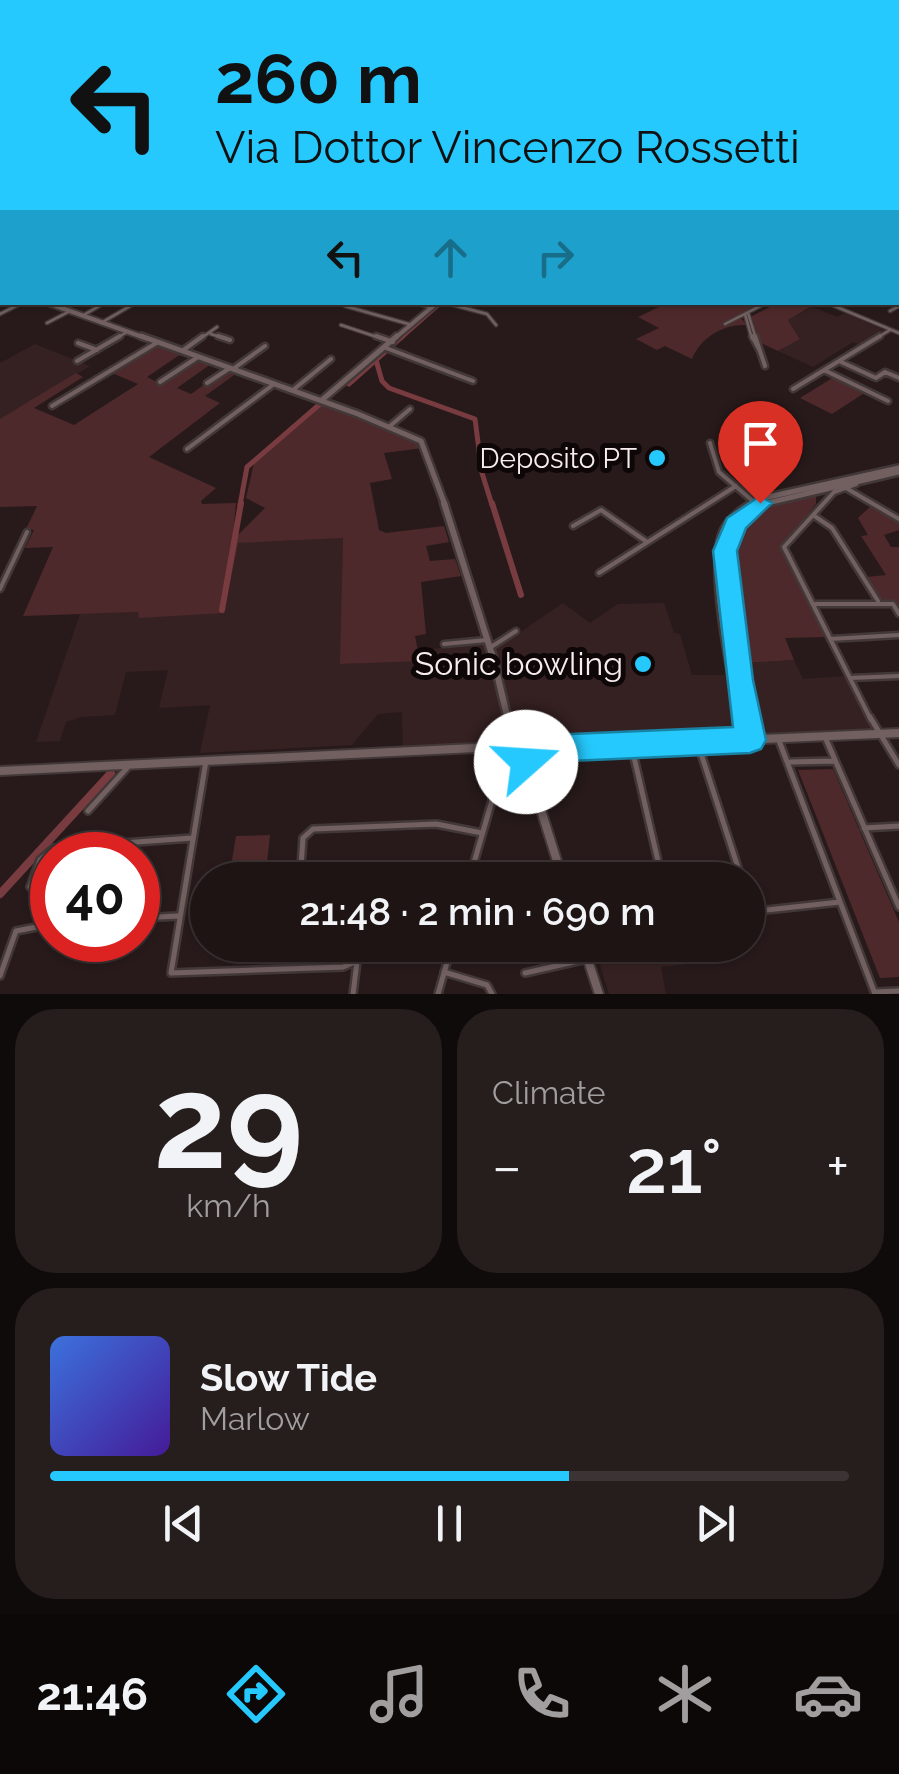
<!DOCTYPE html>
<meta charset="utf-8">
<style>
:root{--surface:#1e1414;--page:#261d1d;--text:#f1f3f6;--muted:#a19ea0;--line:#3c3334;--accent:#25c9fe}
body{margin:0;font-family:Raleway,sans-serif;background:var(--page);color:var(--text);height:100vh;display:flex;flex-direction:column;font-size:38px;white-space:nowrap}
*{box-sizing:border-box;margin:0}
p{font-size:32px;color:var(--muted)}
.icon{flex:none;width:55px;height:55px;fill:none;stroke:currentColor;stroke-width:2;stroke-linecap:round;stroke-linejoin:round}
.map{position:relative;height:994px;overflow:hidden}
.drawer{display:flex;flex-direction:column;gap:15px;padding:15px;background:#100b0b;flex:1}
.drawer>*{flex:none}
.guide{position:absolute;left:0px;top:0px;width:900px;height:305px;box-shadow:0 2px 8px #0004,0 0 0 2px var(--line);background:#25c9fe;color:#111;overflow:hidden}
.speed{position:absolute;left:30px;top:832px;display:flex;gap:20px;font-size:50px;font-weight:700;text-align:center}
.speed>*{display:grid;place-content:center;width:130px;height:130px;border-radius:50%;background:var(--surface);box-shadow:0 2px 8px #0004,0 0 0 2px var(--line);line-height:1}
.speed .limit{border:15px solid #d22;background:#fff;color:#111}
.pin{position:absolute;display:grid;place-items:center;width:85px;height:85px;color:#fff;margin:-102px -42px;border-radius:50% 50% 50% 0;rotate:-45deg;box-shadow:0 0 10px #0007}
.pin .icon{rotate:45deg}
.me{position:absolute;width:110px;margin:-55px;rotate:71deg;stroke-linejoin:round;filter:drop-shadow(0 0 8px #0008)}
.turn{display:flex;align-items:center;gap:35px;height:210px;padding:0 50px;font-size:45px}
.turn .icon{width:130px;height:130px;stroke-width:2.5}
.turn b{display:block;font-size:70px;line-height:85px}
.lanes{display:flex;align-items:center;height:95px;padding:0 50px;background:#0003;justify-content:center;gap:50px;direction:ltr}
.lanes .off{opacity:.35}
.big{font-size:75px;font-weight:600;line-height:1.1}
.drawer .tile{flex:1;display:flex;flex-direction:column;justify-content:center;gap:15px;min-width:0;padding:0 35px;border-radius:40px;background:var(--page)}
.drawer .dial{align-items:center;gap:0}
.dial b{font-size:130px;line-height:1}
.song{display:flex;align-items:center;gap:30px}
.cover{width:120px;height:120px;border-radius:15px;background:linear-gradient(135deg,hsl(220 70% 55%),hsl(260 70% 35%))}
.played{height:10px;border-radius:5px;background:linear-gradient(90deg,var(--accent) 65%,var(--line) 65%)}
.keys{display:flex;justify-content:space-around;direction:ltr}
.heat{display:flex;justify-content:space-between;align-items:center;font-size:55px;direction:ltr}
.drawer .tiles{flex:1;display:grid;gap:15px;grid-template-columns:1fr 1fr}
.tile:last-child{grid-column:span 2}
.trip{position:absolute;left:190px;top:862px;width:575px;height:100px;border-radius:50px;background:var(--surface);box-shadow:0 2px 8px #0004,0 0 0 2px var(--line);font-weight:600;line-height:100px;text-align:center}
.menu{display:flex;height:160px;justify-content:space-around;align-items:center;background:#0c0808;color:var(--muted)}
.menu .icon{width:70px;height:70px}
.menu .current{color:var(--accent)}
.menu b{font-size:45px;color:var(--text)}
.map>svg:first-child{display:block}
.built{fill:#362122}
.green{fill:#4e292b}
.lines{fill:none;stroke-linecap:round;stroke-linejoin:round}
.canal-far3{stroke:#783c40;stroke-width:4}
.canal-far2{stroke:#783c40;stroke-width:5}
.canal-far1{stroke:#783c40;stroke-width:6}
.canal{stroke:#783c40;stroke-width:8}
.street-far2-casing{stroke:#433838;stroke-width:5}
.street-far1-casing{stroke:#433838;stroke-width:9}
.street-casing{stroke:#433838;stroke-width:10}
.secondary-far3-casing{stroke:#433838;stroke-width:8}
.secondary-far2-casing{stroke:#433838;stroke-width:10}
.secondary-far1-casing{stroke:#433838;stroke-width:11}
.secondary-casing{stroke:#433838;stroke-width:12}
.street-far2{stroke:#726061;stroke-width:2.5}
.street-far1{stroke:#726061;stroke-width:4}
.street{stroke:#726061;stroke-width:5}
.secondary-far3{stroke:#726061;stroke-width:4}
.secondary-far2{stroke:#726061;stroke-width:5}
.secondary-far1{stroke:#726061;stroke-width:6}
.secondary{stroke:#726061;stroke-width:8}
.route{fill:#25c9fe;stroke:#1883a5;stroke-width:2.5}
.poi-dot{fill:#25c9fe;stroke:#0d0707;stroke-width:4}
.labels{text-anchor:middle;stroke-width:10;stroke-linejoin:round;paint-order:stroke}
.poi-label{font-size:28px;fill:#f8edee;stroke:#0d0707;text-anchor:end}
.near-poi-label{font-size:32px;fill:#f8edee;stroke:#0d0707;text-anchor:end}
</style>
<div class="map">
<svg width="899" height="994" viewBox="0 0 899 994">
<rect width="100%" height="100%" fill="#281a1a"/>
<path class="built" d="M812,307L837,317L845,313L884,330L861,345L853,342L813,367L778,351L800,338L788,320Z
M35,344L90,366L0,421V363Z
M343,538L341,664L420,660L417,651L484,642L488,654L563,603L590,623L618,604L664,603L674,633L680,634L692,675H744L743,663L794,660L803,679L845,676L874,732L403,753L402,712L378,714L352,745L200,753L210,705L159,708L168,670L126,672L115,715L81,717L66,722L60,741L36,742L80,614L139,612V617L237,543Z
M594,945H692L698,963L661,967L666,994H609Z"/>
<path class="green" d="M667,303L759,302L762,304L739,316L747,325C723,324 701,337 692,359L665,346L657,350L636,339L659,328L638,317Z
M778,303H817L788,320L800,339L778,351L759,342L750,317Z
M157,345L181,354L147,377L163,385L200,360L211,364L177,388L191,394L226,369L237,373L205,396L220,403L149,457L216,488L201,501L202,504L236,503L233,534H239L265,508L246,498L254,463L322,404L417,441L423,448L384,453L392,479L370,483L379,530L386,533L444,526L449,542L426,546L430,561L455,559L461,576L421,582L426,634L415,636L420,661L340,664L343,538L238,543L224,613L139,618L138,612L23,616L53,547L25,548L34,530L26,529L37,506L0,507V419L76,373L83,377L34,408L74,425L138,384L112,373Z
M834,377L866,392L832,414L800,398Z
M816,493V504L781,548L825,637L785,638L794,660L743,663C737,622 712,543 750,514C768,501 795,498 816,493Z
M872,505L899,523V530L884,535L891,547H899V610L894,602L879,599L866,577L886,575L861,536L868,535L858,518Z
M833,769L899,922V977L880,978L798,770Z
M270,835L266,871L230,872L236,836Z"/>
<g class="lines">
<path class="canal-far3" d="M400,339L442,302"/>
<path class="canal-far2" d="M376,360L382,381L389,388L475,419L482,473L492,505
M349,384L403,336
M240,505L247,467L320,404"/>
<path class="canal-far1" d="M492,503L521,595
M222,610L241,503"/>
<path class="canal" d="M0,894L111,773"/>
<defs>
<path id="street-far2" d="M0,200L2,195
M413,302L432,308
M442,302L487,314L496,325
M825,302L899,333
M345,306L412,325
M890,311L899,306
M748,313L756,339
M0,314L24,302
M745,314L752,339
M82,316L106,302
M47,323L70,311
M101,323L137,302
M725,324L768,302
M341,325L383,339
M211,334L226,339
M115,339L127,332
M200,339L217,327
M875,339L890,330"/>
<path id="street-far1" d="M218,336L230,340
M376,336L393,342
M752,336L760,351
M755,336L765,366
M78,343L97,350
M386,348L473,381
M182,351L203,336
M77,361L120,336
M839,361L876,378L885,372L899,378
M233,369L265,346
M824,370L888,401
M160,382L198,357
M207,383L230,368
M793,389L880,336
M293,390L331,359
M52,406L158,342
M390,426L410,409
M710,443L719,472L753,501
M187,449L274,384
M856,484L834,492L784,547L871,720
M846,488L899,519
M813,515L832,528L878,601
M573,526L601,510L647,542
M599,573L736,486
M0,589L27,532
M815,604H893L899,614
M830,639L899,635
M444,644L487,640
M491,647L516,631
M850,678L899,676"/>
<path id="street" d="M870,717L899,765
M825,737L899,907
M778,738L875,994
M697,741L742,880
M631,744L658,861
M206,761L171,973L343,967L362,959L369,945
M790,762L835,761
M88,811L127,768
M864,828L899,826
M300,880L303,838L313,829L436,824L482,833
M469,880L504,759
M30,887L40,860L54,848L192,838
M748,895L752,910
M748,912L840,902
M138,918L178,916
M444,972L487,985L492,994
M525,973L587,959
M0,976L16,931L52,924
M875,992L899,991
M353,994L357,962
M438,994L452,945"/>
<path id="secondary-far3" d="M45,302L148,339
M394,339L438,302"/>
<path id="secondary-far2" d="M141,336L358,414L421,441L445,505
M322,400L397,336
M749,505L759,499L899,468
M759,505L899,472"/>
<path id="secondary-far1" d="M444,503L494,661L508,720
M739,720C733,678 707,564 724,530C730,518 742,510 753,503
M747,720C740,671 717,580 730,535C735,519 749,511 763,503"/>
<path id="secondary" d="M739,717L742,740
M747,717L750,739
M509,720L524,736L544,744
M478,749L501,756
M502,756L509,726L507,717
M502,756L532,785
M525,759L563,880
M525,760L545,748
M0,771L475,748L515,742L553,748L899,733
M531,774L535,760L546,751
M583,945L599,994"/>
</defs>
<use href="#street-far2" class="street-far2-casing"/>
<use href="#street-far1" class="street-far1-casing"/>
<use href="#street" class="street-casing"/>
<use href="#secondary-far3" class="secondary-far3-casing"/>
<use href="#secondary-far2" class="secondary-far2-casing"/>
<use href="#secondary-far1" class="secondary-far1-casing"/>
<use href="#secondary" class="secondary-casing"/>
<use href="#street-far2" class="street-far2"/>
<use href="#street-far1" class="street-far1"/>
<use href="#street" class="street"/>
<use href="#secondary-far3" class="secondary-far3"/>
<use href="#secondary-far2" class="secondary-far2"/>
<use href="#secondary-far1" class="secondary-far1"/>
<use href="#secondary" class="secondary"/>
</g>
<linearGradient id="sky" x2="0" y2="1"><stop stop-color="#160e0e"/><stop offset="0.43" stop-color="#423e49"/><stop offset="1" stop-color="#423e49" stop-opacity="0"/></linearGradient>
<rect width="899" height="247" fill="url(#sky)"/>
<path class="route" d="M760,496L772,503L746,528L737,551L753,680L766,740L761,749L750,753L548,762L526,776L515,772L511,762L521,745L547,735L733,727L713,551L727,518Z"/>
<g class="poi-dot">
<circle cx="657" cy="458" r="10"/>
<circle cx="643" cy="664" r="10"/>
</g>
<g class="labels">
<g class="poi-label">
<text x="637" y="468">Deposito PT</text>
</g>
<g class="near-poi-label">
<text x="623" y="675">Sonic bowling</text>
</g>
</g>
</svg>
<div class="speed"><div class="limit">40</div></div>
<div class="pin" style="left:760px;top:503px;background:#d93025"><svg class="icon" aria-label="arrive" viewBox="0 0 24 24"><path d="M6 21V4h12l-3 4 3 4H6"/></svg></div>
<svg class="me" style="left:526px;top:762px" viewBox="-20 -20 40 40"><circle r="19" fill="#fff"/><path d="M0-13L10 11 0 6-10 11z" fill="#25c9fe"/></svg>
<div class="trip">21:48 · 2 min · 690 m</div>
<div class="guide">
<div class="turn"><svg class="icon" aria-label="left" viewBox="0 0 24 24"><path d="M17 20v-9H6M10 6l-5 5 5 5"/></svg><div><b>260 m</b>Via Dottor Vincenzo Rossetti</div></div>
<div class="lanes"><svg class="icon" aria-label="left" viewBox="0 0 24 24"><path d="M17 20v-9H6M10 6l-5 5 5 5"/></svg><svg class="icon off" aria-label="ahead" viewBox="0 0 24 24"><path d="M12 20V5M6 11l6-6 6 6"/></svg><svg class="icon off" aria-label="right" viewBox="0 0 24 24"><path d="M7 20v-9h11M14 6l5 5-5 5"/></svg></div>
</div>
</div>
<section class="drawer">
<div class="tiles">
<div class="tile dial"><b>29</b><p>km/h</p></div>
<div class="tile"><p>Climate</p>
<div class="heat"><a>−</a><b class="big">21°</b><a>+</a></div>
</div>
<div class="tile">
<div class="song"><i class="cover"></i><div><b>Slow Tide</b><p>Marlow</p></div></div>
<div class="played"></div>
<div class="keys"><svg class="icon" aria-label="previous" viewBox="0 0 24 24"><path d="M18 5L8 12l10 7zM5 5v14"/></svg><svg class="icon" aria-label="pause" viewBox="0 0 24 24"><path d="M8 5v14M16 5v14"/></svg><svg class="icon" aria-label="next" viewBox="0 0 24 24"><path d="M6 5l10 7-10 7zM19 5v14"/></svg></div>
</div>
</div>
</section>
<nav class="menu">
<b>21:46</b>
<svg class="icon current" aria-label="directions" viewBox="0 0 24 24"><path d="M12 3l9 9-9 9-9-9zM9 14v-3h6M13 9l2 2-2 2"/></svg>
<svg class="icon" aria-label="music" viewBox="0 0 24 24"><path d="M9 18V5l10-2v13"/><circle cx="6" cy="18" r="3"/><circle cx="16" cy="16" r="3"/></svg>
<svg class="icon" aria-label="phone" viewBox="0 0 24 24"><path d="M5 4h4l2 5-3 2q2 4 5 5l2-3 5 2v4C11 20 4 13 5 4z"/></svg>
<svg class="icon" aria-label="climate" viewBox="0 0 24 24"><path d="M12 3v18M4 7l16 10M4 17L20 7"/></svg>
<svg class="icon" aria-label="car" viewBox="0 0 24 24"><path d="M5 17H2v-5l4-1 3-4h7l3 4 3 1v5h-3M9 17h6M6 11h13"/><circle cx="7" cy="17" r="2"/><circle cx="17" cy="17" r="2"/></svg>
</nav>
